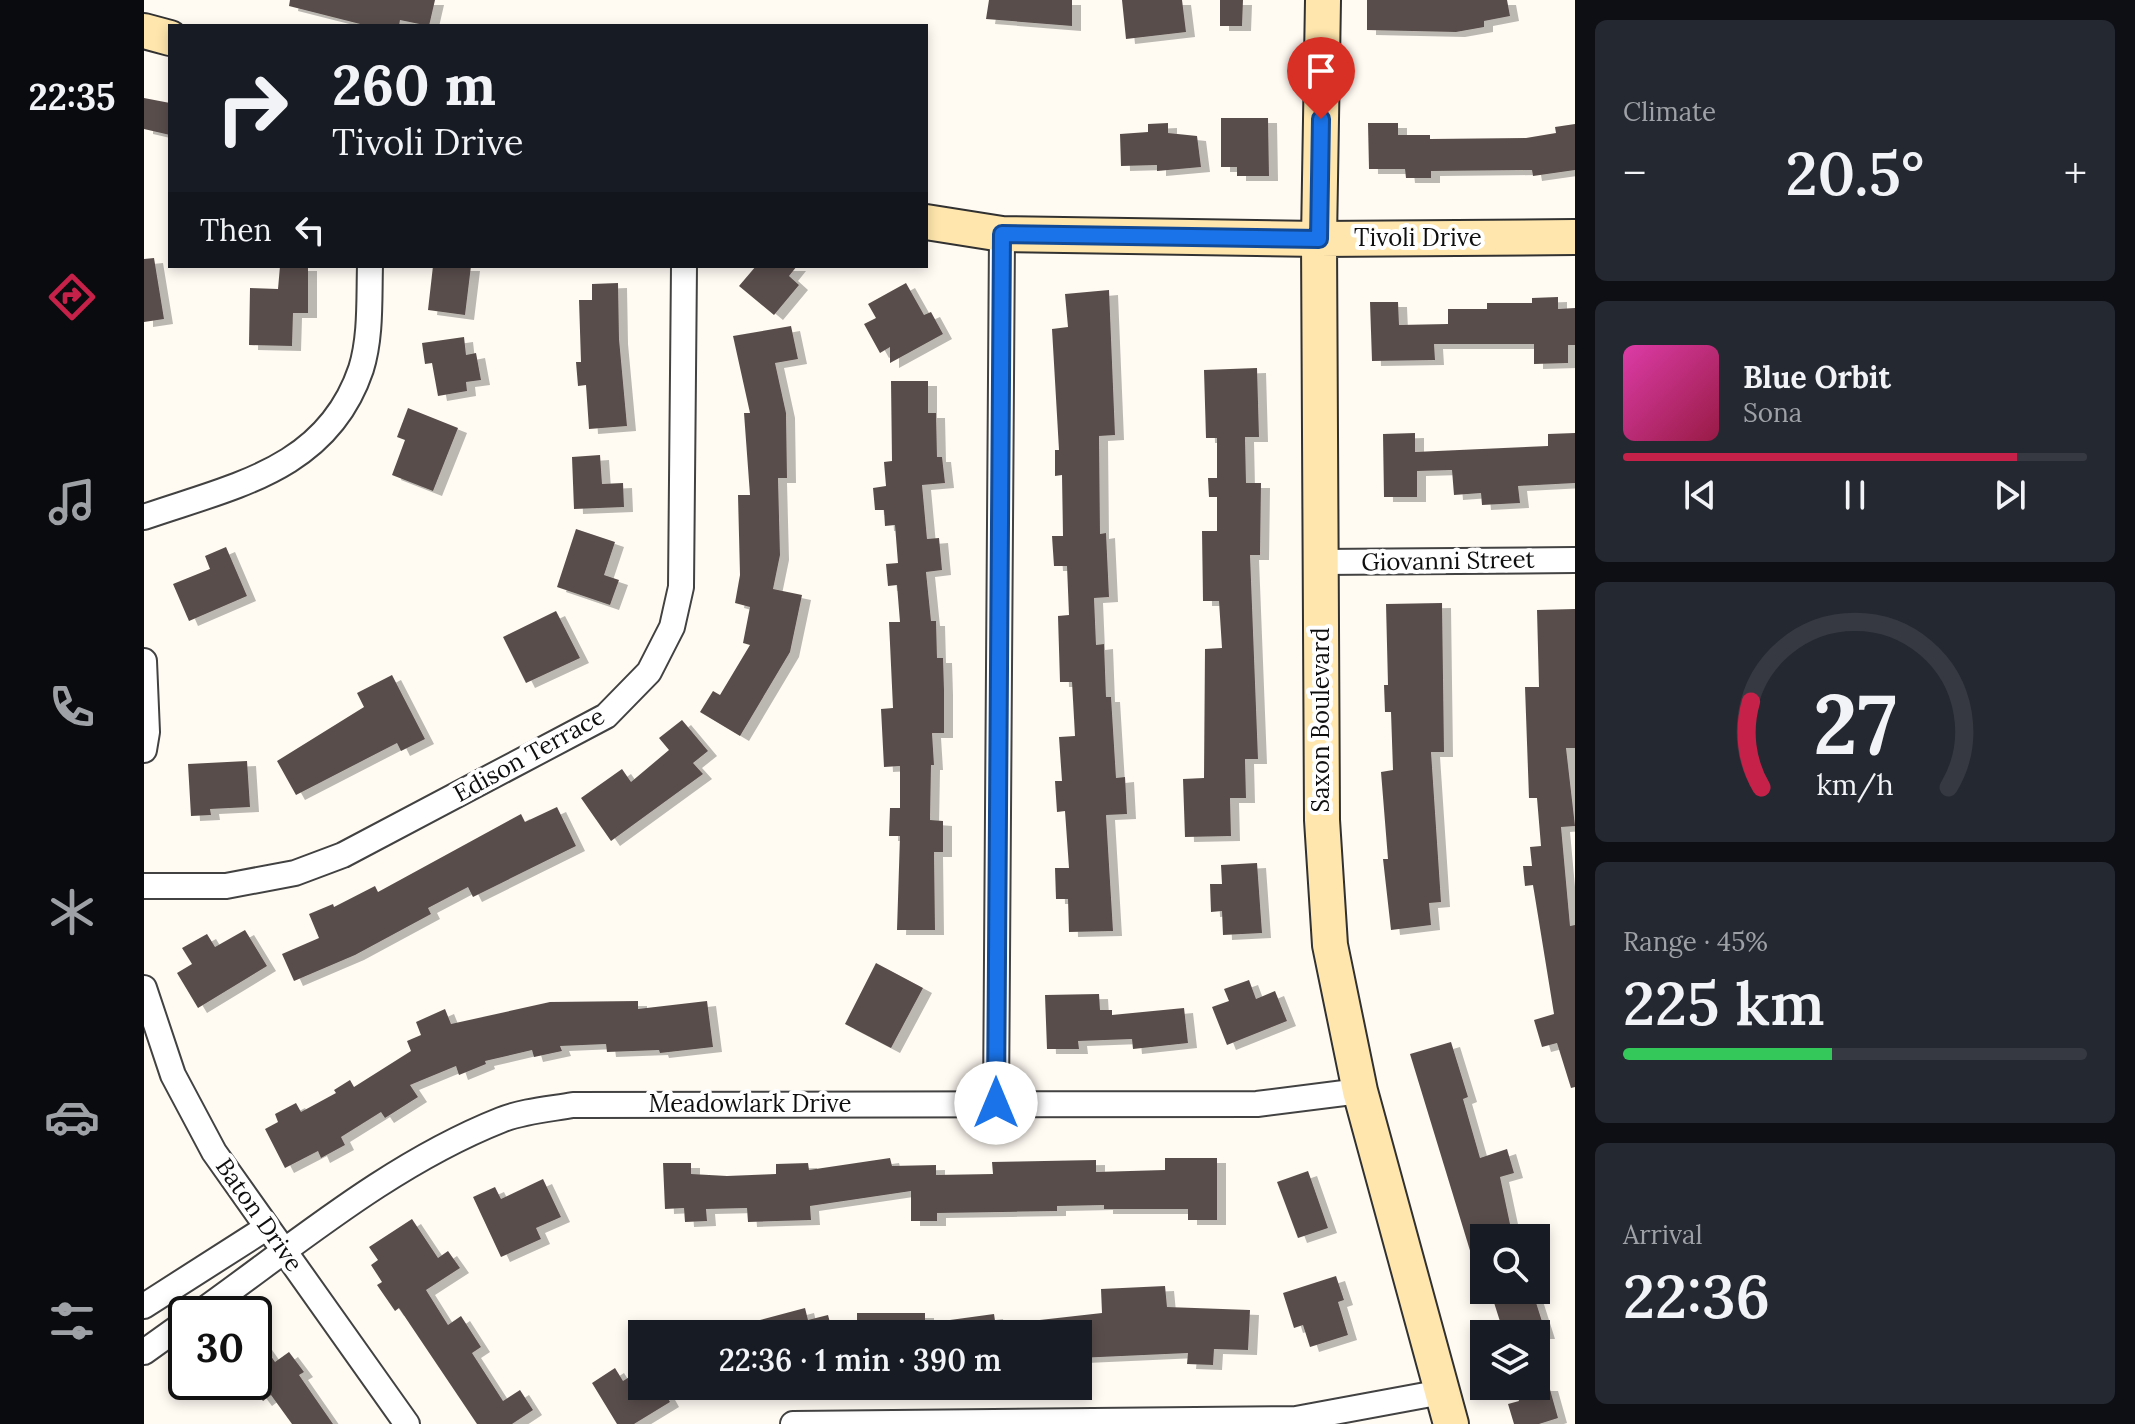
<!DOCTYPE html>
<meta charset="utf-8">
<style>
:root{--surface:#171b24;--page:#242831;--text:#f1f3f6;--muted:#9ea1a6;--line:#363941;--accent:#c62149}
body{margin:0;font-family:Lora,serif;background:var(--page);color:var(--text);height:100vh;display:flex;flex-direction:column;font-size:30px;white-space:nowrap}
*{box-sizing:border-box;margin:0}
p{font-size:26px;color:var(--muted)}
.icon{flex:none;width:44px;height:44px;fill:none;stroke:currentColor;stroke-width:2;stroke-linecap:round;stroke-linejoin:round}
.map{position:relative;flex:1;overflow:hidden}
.details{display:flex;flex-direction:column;gap:20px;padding:20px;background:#0d0f14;width:560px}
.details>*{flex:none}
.top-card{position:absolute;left:24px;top:24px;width:760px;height:244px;border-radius:0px;box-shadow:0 4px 12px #0003;background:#171b24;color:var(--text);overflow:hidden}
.controls{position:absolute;left:1326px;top:1224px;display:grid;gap:16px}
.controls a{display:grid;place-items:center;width:80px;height:80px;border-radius:0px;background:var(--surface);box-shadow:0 4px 12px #0003;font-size:40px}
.speed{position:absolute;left:24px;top:1296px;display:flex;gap:16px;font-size:40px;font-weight:700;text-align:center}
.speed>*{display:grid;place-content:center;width:104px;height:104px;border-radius:50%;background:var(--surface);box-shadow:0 4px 12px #0003;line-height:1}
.speed .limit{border:4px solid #111;border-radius:12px;background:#fff;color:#111}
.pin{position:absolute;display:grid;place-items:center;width:68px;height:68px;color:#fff;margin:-82px -34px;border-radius:50% 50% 50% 0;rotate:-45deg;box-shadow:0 0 8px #0007}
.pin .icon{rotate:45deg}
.me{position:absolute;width:88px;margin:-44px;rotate:0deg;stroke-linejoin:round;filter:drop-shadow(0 0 6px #0008)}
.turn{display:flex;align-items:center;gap:28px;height:168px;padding:0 32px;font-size:36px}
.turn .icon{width:104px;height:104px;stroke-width:2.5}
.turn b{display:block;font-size:56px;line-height:68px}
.then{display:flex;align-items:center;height:76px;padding:0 32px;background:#0003;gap:16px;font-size:30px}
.big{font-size:60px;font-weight:600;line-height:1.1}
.details .card{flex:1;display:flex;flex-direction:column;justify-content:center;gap:12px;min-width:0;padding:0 28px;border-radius:12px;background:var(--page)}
.details .dial{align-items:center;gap:0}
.dial svg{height:208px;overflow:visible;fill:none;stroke:var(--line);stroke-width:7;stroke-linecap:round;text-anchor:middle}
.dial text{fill:var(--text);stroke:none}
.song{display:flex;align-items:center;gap:24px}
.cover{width:96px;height:96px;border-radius:12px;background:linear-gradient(135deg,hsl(320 70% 55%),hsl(340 70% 35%))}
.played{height:8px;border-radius:4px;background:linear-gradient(90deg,var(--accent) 85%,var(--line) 85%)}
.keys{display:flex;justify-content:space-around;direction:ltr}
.heat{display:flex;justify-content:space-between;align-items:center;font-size:44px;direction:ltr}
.charge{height:12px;border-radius:6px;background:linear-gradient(90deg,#34c759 45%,var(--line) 0)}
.trip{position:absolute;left:484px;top:1320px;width:464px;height:80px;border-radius:0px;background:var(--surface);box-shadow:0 4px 12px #0003;font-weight:600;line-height:80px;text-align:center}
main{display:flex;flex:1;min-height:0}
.tab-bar{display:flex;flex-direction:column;width:144px;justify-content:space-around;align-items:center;background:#090b0e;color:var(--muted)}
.tab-bar .icon{width:56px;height:56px}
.tab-bar .current{color:var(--accent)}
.tab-bar b{font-size:36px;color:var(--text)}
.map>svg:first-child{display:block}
.building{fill:#594e4b;filter:url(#shadow)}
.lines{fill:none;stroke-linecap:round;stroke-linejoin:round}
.street-casing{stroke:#424242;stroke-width:28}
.secondary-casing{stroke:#313131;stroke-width:38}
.street{stroke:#fff;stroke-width:24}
.secondary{stroke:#ffe6ad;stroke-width:34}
.route-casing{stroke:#114b97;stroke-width:20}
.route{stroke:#1a73e8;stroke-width:14}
.labels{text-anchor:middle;stroke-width:8;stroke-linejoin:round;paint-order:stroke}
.street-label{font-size:24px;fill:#0f0f0f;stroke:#fff}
</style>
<main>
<nav class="tab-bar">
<b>22:35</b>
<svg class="icon current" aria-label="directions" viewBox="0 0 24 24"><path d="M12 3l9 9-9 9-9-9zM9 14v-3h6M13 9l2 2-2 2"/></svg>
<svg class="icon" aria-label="music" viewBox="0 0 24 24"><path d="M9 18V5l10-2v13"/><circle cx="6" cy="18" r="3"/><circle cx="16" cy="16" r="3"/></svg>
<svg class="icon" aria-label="phone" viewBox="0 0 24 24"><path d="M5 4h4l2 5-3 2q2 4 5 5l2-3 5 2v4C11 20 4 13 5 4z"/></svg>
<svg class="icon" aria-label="climate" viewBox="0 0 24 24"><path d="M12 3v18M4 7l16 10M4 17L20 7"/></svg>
<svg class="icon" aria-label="car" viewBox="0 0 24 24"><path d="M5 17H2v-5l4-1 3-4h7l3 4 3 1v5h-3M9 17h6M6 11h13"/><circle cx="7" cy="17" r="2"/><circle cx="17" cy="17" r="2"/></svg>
<svg class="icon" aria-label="filters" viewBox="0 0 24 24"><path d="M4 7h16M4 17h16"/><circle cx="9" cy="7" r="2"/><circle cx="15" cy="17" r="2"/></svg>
</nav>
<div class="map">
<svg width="1431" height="1424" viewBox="0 0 1431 1424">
<defs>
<filter id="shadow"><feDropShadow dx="9" dy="5" stdDeviation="0" flood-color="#0004"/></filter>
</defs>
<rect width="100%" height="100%" fill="#fffaf2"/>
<path class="building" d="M146,0H291L285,26L256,20L255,26H224L145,6Z
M845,0H928V26L842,19Z
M978,0H1038L1042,32L982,39Z
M1076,0H1099L1098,26H1076Z
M1223,0H1363L1366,16L1340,21V27L1312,32L1223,30Z
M0,98L26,103V135L0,129Z
M1077,118H1124L1125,176H1093V167H1077Z
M1024,123V133L1053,136L1057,167L1013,171V165L977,166L976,134L1004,132V124Z
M1224,123H1254V135H1286V139L1382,138L1412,133L1411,127L1431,124V170L1389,176L1388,170L1287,171V178H1262L1261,169H1225Z
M10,258L20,319L0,322V259Z
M136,266H164V313H149L148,346L105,345L106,288L134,289Z
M289,266H327L321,315L284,310Z
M612,266H653L645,276L655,285L630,315L595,286Z
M474,283L475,339L483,426L445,429L442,385L434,386L432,362H437L435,300H448V284Z
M762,283L780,315L787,312L799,334L746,363V347L736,353L720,324L732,318L724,304Z
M965,290L971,435L955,436L956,534L962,533L965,597L950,598L952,645L960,644L962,697H967L972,778L981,777L983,814L962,815L969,931L925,932L924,899H912L911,868H925L921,811L913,812L911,781H918L915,737L931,736L928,682H916L914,616L925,615L923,566H910L908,536H919L918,475L911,476V450H915L908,329L924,327L921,294Z
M1414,297V309L1431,308V345H1424V363L1390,364V344H1290L1291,360L1228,361L1226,302H1254L1255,325L1304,324V309H1343V303H1388V298Z
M647,326L654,359L631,363L642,413L643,478H634L636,555L629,589L658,595L646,652L596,736L556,712L569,691L576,695L606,645L599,643L606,607L591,603L596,575L594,495H606L600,413H606L589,336Z
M320,337L322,355L332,353L337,380L322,382L323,391L294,396L288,363L281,364L278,343Z
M1113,368L1115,437H1101L1102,483H1117L1116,555H1106L1114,759H1101L1102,798H1086L1087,836L1041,837L1039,779L1060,778L1061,649L1078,648L1075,601H1059L1058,531H1073V497H1065L1064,478H1073V438H1062L1060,370Z
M747,381H784V413H792L793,457H798L801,483L778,485L783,539L795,538L798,570L782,572L787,621H792L793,658H799L800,690V733H788L790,765H787L786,820L799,821V852H790L791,930H753L756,836H745L746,808H756V766L740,767L737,709L749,708L745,622H756L753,585L744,586L742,564L754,563L751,525L741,526L740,510H731L729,488L742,486L740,462L748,461Z
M264,408L314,428L289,491L248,475L261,440L253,437Z
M1271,433V452L1404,446V434L1431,433V483L1374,486L1376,503L1338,505L1337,493L1310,495L1308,470L1273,471V497H1240L1239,434Z
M456,455L458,484L479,483L480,507L430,509L428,457Z
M432,529L471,542L460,575L475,580L466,605L413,587Z
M82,547L103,596L45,621L29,584L66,569L61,556Z
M1298,603L1300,752H1287L1297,902L1285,903L1287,925L1247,930L1239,859H1244L1237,772L1249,770L1247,712H1241L1240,685H1244L1242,604Z
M1431,609V748H1422L1431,826L1417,827L1426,926L1431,925V1087L1427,1088L1413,1043L1398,1047L1390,1020L1410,1014L1389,885L1381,886L1379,866H1388L1386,847L1397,846L1393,798H1385L1381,687H1395L1393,610Z
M412,611L436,658L382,683L359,637Z
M248,675L281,739L257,751L253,743L152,795L133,761L220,707L213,693Z
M538,720L564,751L549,763L559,774L467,841L437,798L478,769L487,782L525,750L515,738Z
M103,761L106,807L66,809L67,815L47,816L44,764Z
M413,807L432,846L329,897L324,887L284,908L287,914L211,955L150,981L138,954L175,938L165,914L189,904L190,907L231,886L234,892L377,814L381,822Z
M1113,863L1118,933L1079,935L1078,911L1067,912L1066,884H1078L1077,865Z
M101,930L123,966L54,1008L33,973L48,964L38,948L63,934L71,947Z
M732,963L779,988L747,1048L701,1024Z
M1105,980L1112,999L1131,991L1143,1021L1083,1045L1068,1007L1085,1001L1080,989Z
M955,994L956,1010H968V1015L1040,1008L1044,1043L989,1049L988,1039L934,1041L935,1049H903L901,995Z
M494,1001V1009L563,1001L569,1047L516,1053L515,1050L463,1052L462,1044L416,1046L418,1051L390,1057L388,1050L341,1061L342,1064L315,1075L312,1066L266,1085L274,1097L241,1118L237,1112L197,1137L201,1145L177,1158L174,1151L141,1168L121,1129L134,1122L131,1114L152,1103L157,1112L192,1093L190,1090L206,1080L210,1087L267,1051L263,1041L277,1035L272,1022L301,1009L307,1024L406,1002Z
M1307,1042L1324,1097L1319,1099L1336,1158L1363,1149L1370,1173L1356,1177L1369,1238H1340V1280H1335L1266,1054Z
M746,1158L748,1166L792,1165V1175L849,1174L848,1162L952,1160V1172L1021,1170V1158H1073V1220H1044V1209H960V1205L913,1206V1211L793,1213V1221H767V1191L666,1206L667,1220L604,1222L603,1208L562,1209L563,1221L541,1222L540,1208L521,1209L519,1163H547V1174L583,1176L632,1174V1164L664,1163L665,1170Z
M1164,1171L1184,1228L1154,1238L1133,1182Z
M399,1179L417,1217L392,1228L397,1239L357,1257L329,1197L351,1187L357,1199Z
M268,1219L294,1258L304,1251L316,1268L282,1290L304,1325L317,1316L337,1347L328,1353L359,1401L376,1390L389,1410L368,1424H333L255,1308L251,1311L233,1285L238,1282L227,1265L234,1260L225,1247Z
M1192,1276L1200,1300L1194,1302L1204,1335L1166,1347L1159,1325L1150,1328L1139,1293Z
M1021,1286L1023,1307L1106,1310L1104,1350L1070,1349L1069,1365L1043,1364L1044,1353L934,1358V1334H878V1322L958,1313L957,1289Z
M1346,1290H1388L1402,1334H1360Z
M661,1308L664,1320L684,1315L689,1334H620L616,1320Z
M713,1313H781V1334H713Z
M850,1314L853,1334H785L784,1323Z
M110,1332L131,1362L145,1352L160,1372L155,1375L189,1424H148L127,1395L119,1401L110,1389Z
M471,1368L479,1381L498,1369V1386H517L526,1402L490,1424H473L448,1383Z
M1371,1386H1405L1414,1418L1395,1424H1370L1364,1404L1375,1401Z"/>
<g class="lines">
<defs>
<path id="street" d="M0,517C89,486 183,470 217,369C227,337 225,300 226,266
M1176,562L1431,560
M0,661L3,732L0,750
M0,886H82L151,873L199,855L462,716L505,672L528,627L537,587L540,266
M0,988L29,1075L70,1152L263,1424
M852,1103L858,234
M0,1306L122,1228
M54,1314C151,1245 246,1164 357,1120C379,1111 406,1109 429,1105L1113,1104L1216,1091
M0,1352L42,1322
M649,1424L1152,1419L1298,1392"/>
<path id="secondary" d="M1179,0L1175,239L1178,820L1186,945L1216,1091L1307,1424
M0,31L26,38
M782,222L858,234L1175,239L1431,237"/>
</defs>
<use href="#street" class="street-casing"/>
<use href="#secondary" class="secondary-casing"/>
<use href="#street" class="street"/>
<use href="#secondary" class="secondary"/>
</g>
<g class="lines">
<defs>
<path id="route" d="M852,1103L858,234L1175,239L1177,119"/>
</defs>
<use href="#route" class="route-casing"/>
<use href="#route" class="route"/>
</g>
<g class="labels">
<g class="street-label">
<text x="1274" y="246">Tivoli Drive</text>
<text transform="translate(1304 561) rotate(-1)" y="8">Giovanni Street</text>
<text transform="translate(1177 720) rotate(-90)" y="8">Saxon Boulevard</text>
<text transform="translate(385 755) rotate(-29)" y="8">Edison Terrace</text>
<text x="606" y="1112">Meadowlark Drive</text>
<text transform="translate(115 1215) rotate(55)" y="8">Baton Drive</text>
</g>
</g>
</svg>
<div class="controls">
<a><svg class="icon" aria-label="search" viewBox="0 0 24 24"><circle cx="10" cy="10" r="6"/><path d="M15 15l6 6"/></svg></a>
<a><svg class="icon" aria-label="layers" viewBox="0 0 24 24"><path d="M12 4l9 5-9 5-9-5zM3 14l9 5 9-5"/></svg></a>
</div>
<div class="speed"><div class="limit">30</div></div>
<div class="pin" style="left:1177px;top:119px;background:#d93025"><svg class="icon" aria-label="arrive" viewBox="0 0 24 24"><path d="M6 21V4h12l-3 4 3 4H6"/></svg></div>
<svg class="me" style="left:852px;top:1103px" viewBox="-20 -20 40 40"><circle r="19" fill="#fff"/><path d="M0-13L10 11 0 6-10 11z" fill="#1a73e8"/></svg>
<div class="trip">22:36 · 1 min · 390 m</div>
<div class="top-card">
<div class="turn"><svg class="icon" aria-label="right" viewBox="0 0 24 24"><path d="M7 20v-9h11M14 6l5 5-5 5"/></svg><div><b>260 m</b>Tivoli Drive</div></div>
<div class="then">Then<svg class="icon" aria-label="left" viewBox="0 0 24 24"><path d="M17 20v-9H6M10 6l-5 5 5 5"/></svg></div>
</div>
</div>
<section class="details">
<div class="card"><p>Climate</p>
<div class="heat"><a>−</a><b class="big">20.5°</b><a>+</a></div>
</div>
<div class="card">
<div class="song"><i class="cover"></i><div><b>Blue Orbit</b><p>Sona</p></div></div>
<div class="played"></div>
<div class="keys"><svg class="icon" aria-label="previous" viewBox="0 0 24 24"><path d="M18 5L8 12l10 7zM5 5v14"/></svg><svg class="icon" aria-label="pause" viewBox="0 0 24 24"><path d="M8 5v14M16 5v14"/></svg><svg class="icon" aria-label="next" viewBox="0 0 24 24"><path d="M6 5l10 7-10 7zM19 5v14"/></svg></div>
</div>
<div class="card dial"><svg viewBox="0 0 100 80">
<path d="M14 69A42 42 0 1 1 86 69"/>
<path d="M14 69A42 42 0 0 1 10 36" stroke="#c62149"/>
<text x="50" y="56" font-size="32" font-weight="700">27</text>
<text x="50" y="72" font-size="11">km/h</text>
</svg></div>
<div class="card"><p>Range · 45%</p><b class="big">225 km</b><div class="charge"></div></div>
<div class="card"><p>Arrival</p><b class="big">22:36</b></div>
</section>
</main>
